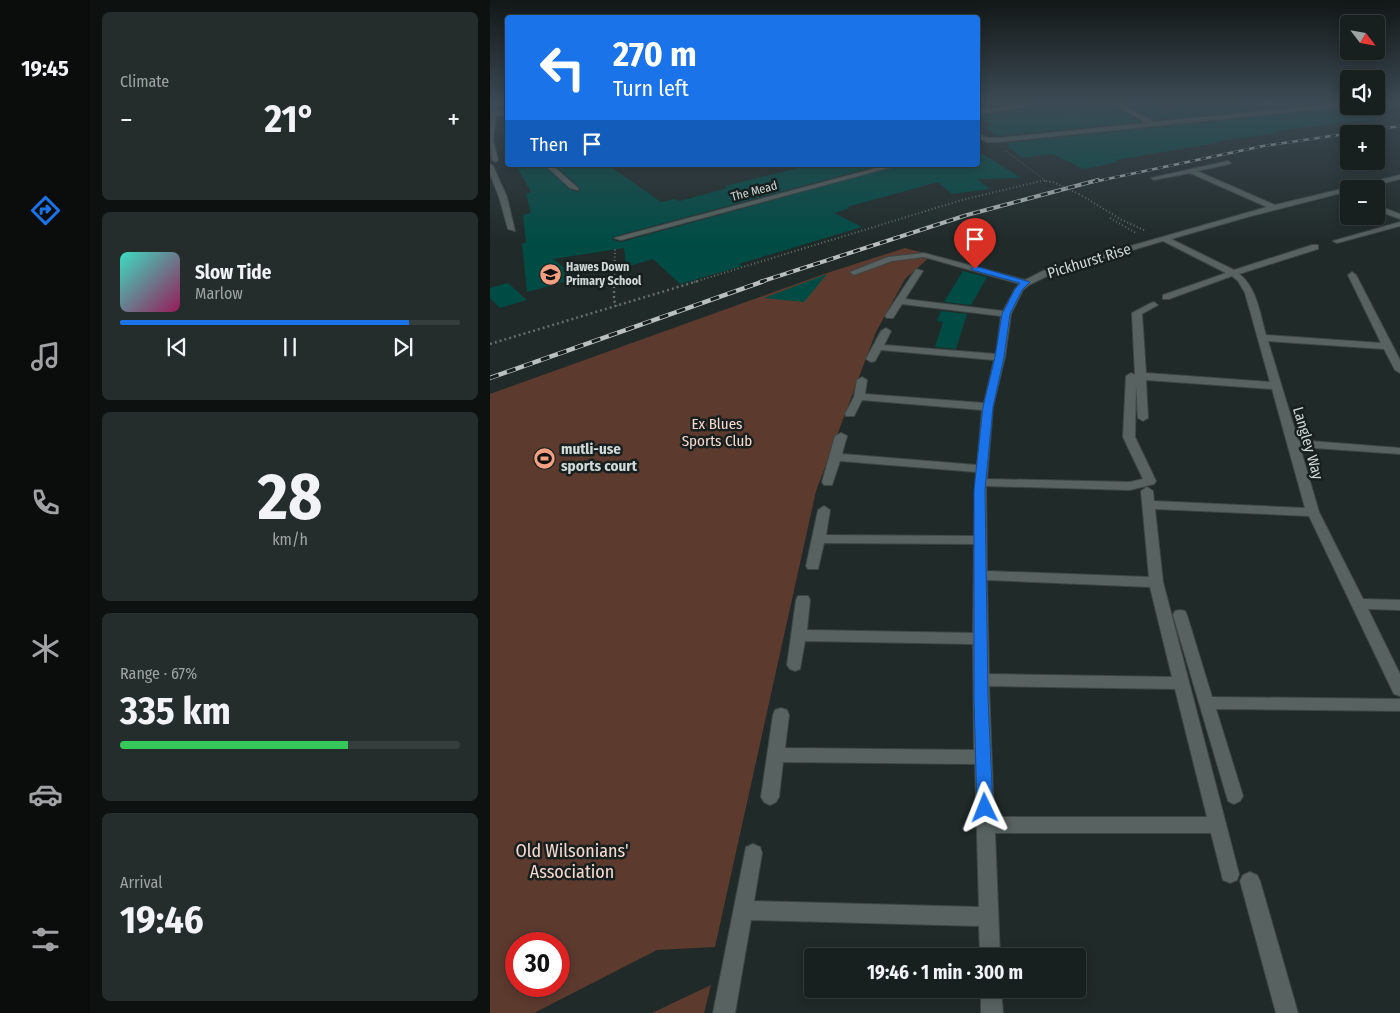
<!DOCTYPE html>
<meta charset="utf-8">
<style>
:root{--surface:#18201f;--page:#252d2c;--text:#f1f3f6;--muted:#9fa3a4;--line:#363e3d;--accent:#1a73e8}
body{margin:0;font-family:"Fira Sans Condensed",sans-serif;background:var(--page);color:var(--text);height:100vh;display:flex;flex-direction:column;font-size:19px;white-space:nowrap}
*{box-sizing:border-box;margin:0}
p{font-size:16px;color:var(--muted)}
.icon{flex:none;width:28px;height:28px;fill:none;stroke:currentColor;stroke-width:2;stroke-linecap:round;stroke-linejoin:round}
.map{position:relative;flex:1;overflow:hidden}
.drawer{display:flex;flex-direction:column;gap:12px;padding:12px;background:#0d1211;width:400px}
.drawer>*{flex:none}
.banner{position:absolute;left:15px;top:15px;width:475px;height:152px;border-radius:5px;box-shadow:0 2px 12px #0003,0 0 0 1px var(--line);background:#1a73e8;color:#fff;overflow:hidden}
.needle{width:32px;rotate:121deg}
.buttons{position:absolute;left:850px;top:15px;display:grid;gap:10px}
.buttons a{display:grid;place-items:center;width:45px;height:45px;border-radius:5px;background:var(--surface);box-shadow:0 2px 12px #0003,0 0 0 1px var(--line);font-size:25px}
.speed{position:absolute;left:15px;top:932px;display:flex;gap:10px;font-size:25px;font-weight:700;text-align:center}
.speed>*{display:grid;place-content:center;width:65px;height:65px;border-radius:50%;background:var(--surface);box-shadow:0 2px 12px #0003,0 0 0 1px var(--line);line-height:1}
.speed .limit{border:8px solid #d22;background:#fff;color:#111}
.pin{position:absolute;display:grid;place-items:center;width:42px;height:42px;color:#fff;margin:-51px -21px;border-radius:50% 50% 50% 0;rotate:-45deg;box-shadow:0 0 5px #0007}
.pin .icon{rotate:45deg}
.me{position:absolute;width:55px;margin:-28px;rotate:358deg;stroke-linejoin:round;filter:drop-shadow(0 0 4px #0008)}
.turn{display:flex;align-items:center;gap:18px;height:105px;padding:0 25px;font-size:22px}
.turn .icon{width:65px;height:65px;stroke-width:2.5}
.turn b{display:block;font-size:35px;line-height:42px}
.then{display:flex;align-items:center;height:48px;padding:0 25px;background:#0003;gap:10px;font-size:19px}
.big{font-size:38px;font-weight:700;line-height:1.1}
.drawer .widget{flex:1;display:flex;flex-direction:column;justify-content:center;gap:8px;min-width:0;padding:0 18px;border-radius:8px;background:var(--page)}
.drawer .dial{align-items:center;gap:0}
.dial b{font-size:65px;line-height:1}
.song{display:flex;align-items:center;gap:15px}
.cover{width:60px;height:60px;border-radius:8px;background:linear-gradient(135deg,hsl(170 70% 55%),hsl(330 70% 35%))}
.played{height:5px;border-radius:2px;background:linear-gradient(90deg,var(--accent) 85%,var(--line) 85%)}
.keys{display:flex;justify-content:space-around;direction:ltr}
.heat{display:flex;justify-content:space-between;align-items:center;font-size:28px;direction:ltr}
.charge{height:8px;border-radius:4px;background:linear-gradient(90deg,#34c759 67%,var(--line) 0)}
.trip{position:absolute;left:314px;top:948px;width:282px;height:50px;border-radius:5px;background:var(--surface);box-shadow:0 2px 12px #0003,0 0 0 1px var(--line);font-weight:700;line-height:50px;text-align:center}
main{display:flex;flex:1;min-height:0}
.menu{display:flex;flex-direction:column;width:90px;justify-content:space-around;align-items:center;background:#0a0d0c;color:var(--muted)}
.menu .icon{width:35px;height:35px}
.menu .selected{color:var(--accent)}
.menu b{font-size:22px;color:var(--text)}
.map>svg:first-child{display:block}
.green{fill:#5d3a2e;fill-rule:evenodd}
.building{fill:#004c45}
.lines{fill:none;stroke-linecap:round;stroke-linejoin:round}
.minor-casing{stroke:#3d4644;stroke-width:2}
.path-far2{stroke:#656e6d;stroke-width:1;stroke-dasharray:1 2;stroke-linecap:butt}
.path-far1{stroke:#656e6d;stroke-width:2;stroke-dasharray:1 2.5;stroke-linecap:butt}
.path{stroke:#656e6d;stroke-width:2.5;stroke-dasharray:2 3;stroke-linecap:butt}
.minor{fill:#586361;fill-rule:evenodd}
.rail-far2-casing{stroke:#b9c0bf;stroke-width:2.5}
.rail-far1-casing{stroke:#b9c0bf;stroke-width:4}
.rail-casing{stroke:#b9c0bf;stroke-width:4.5}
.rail-far2{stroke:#17201f;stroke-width:2;stroke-dasharray:5.5;stroke-linecap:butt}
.rail-far1{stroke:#17201f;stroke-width:2.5;stroke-dasharray:7;stroke-linecap:butt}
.rail{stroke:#17201f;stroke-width:3;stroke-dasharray:9;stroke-linecap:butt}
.path-bridge{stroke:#656e6d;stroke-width:2;stroke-dasharray:1 2.5;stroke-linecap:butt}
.route{fill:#1a73e8;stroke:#114b97}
.labels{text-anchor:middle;stroke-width:5;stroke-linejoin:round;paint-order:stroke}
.far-street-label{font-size:12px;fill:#d2d8d7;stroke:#17201f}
.far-poi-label{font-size:12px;font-weight:bold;fill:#d2d8d7;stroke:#17201f;text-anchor:start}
.street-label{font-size:15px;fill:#d2d8d7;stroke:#17201f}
.park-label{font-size:15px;fill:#f9d9ce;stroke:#17201f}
.poi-label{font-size:15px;font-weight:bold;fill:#d2d8d7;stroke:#17201f;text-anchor:start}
.near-park-label{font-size:18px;fill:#f9d9ce;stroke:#17201f}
</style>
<main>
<nav class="menu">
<b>19:45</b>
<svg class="icon selected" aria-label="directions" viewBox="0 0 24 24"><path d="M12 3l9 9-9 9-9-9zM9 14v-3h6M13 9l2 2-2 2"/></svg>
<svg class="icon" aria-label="music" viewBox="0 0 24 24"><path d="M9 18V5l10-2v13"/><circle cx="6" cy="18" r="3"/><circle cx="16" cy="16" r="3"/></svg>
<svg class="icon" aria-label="phone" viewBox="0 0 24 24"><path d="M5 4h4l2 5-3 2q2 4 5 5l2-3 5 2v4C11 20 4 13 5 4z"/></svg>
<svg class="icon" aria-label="climate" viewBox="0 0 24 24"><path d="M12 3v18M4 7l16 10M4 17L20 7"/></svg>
<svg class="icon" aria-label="car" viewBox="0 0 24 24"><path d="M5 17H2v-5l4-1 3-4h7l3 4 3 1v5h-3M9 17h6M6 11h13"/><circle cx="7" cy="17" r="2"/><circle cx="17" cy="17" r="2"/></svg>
<svg class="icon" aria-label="filters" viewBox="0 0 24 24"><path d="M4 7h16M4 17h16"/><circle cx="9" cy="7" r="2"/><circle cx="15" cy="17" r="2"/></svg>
</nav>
<section class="drawer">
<div class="widget"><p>Climate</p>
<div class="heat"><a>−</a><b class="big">21°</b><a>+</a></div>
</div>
<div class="widget">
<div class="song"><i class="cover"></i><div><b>Slow Tide</b><p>Marlow</p></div></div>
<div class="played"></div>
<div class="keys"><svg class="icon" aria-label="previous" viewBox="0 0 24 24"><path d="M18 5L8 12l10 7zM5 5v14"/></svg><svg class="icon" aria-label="pause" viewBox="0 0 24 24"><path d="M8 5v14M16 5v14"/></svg><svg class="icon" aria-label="next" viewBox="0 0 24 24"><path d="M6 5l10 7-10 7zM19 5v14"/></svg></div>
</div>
<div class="widget dial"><b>28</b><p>km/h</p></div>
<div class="widget"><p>Range · 67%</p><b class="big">335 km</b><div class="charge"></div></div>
<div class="widget"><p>Arrival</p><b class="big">19:46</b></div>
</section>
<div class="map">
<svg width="910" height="1013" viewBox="0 0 910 1013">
<rect width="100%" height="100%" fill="#202a29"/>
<path class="green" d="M415,248L442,255L415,279L386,332L326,491L225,947L167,950L44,1013H0V394L334,274ZM26,944H69V986H26Z
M221,985L214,1013H162Z"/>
<path class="building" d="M557,101H603L602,105L622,106L651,122L508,136L492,127L502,126L489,116L537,109L539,107L537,103Z
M630,101H668L669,110L768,101L845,102L664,120Z
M860,107L889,119L784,131L789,133L729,141L731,142L626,160L628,162L594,169L562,154L532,158L517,146L520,145L516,143Z
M493,154L531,178L487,179L500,189L462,194L448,182L357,207L360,208L344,213L372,227L249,264L252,266L190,284L163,259L136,267L134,248L63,259L87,278L37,292L32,243H36L33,215L41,213L36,194L41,192L27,167L53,165L79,189L88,192L90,190L89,187L65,165H118L171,202L185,199L189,201L238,188L235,186L320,165H391L122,237L123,240L131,242L411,165H488V156Z
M473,271L497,277L481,305L454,302Z
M337,274L314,302L274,298Z
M18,283L37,300L10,308L0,298V288Z
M451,311L477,314L466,349L445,347L453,322L447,321Z"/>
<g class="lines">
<defs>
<path id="minor" d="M2,101H8L6,112L18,111V115H6L3,140L8,160L5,162L2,160C0,141 0,120 2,101Z
M605,101H626L664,122L859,102V106L508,142H497L488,138V134L498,138H508L657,123L622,104H603Z
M886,101H890L887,103Z
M535,104L537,107L488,114V110Z
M738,161L741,163L740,164L707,171L785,205L910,175V179L870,189H859V191L761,216L681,239L744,270L822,245H828V249L749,274C767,287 770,315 776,335L891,343L858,275L862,272L866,275L910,360V373L905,370L894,349L778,341L808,440L910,448V454L810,447L829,512L873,599L910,600V610L878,609L910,674V696L904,694L902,690L819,516L665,509L673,582L749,874L747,880L740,883L733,880L721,833H505L510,956H490L489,926L261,920L245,1013H223L256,847L263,844L270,847L272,853L264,901L489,907L485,764L293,762L289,797L286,802L280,805L274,802L271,797L283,715L285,710L291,708L297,710L299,715L295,748L484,750L483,644L315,641L310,669L305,671L300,669L297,665L306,600L308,596H318L320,600L317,630L483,633L484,544L334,543L328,569H318L316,566L328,510L334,506L340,510L336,535L484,536L486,472L350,461L342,485H334L332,482L345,436L351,433L357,436L352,454L487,465L492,410L372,400L364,416H356L355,414L364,397L367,380L372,377L377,380L375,394L494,403L504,360L391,350L385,361L381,362L376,359L391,331L396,328L401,331L394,345L506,354L511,316L412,304L403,318H397L395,316L426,269L433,271L415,299L513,311L525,289L530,284L434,257L402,261L364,275L360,272L398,257L434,253L535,280L553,271L777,207L700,173L664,180L661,178ZM673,241L736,273L673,295V299H679L742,276L748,281L755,293L780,382L656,373L652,314L668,305L664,302L661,303L642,313L645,375L641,373L636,376L633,437L653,479L640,482L497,479L503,407L515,357L521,314L533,290L539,285L559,275ZM656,380L782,389L815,508L664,501L663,491L657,487L651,491L659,577L497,571L496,486L640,490L664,484L666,481L645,437L646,385L648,418L653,421L658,418ZM497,580L660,587L682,677L499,674ZM499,686L685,689L717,817H504Z
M0,164L3,166L17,197L25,231L18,229L9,197L0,174Z
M55,165H62L88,188V190L80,188Z
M398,165H409L131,240L124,238Z
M886,205L910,214V219L886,210Z
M910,222V226L847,243L843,241Z
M690,610L695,611L697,615L722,697L910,699V711L726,709L753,796L750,801L744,804L738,801L683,615L685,611Z
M760,872L767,875L770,881L808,1013H786L750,881L753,875Z
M491,989H511L513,1013H491Z"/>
</defs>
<use href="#minor" class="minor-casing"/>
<path class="path-far2" d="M563,101L590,119
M516,151L556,181L553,182
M556,181L560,182"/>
<path class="path-far1" d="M556,181L563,182
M589,194L632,220L656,231
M620,218L646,233
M124,282L125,248
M204,282L472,200L555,180"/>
<path class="path" d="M124,281V301L127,306
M0,344L208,281"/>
<use href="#minor" class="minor"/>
<defs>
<path id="rail-far2" d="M603,182L773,146L910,126"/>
<path id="rail-far1" d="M270,282L477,215L608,180"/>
<path id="rail" d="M0,378L274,281"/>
</defs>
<use href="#rail-far2" class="rail-far2-casing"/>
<use href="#rail-far1" class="rail-far1-casing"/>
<use href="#rail" class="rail-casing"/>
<use href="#rail-far2" class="rail-far2"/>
<use href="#rail-far1" class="rail-far1"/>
<use href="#rail" class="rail"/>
<path class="path-bridge" d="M563,182L589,194"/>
</g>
<linearGradient id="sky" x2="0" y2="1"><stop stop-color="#121717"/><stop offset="0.42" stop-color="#3c4a54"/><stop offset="1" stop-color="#3c4a54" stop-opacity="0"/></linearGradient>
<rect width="910" height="243" fill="url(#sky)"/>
<path class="route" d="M485,266L540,282L532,290L520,314L514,357L503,407L495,490L498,698L503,808L501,813L495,815L490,813L487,808L484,698V490L493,407L505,357L512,314L525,289L530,283L482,270L481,269Z"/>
<defs>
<symbol id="school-disc" viewBox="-11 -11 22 22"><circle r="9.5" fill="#f39f82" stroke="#17201f"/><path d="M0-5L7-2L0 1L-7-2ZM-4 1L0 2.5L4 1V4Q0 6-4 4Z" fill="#111"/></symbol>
<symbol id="stadium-disc" viewBox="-11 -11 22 22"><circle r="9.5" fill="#f39f82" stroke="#17201f"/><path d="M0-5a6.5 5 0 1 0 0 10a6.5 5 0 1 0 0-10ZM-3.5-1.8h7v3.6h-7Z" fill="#111"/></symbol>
</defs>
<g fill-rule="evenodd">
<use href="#school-disc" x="48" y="262" width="25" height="25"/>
<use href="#stadium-disc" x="42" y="446" width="25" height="25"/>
</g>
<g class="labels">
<g class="far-street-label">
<text transform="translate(264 191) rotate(-15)" y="4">The Mead</text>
</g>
<g class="far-poi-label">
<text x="76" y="271">Hawes Down<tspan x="76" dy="14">Primary School</tspan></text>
</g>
<g class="street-label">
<text transform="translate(599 261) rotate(-17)" y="5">Pickhurst Rise</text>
<text transform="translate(818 443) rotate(74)" y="5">Langley Way</text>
</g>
<g class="park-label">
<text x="227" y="429">Ex Blues<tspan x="227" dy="17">Sports Club</tspan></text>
</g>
<g class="poi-label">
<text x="71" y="454">mutli-use<tspan x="71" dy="17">sports court</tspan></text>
</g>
<g class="near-park-label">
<text x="82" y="857">Old Wilsonians'<tspan x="82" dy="21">Association</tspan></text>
</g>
</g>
</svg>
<div class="buttons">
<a><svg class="needle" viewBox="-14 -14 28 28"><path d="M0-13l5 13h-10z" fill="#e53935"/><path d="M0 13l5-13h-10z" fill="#9fa3a4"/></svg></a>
<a><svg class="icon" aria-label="sound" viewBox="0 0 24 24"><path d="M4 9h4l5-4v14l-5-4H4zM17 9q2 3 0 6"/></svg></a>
<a>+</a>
<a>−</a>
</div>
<div class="speed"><div class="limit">30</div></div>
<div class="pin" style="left:485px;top:269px;background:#d93025"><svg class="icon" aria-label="arrive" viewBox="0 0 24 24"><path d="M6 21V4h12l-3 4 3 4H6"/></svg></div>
<svg class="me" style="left:495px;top:808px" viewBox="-20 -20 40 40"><path d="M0-17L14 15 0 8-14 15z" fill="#1a73e8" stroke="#fff" stroke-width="4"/></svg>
<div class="trip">19:46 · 1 min · 300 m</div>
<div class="banner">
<div class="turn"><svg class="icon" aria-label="left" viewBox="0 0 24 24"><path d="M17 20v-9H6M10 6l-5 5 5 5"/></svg><div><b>270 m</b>Turn left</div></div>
<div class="then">Then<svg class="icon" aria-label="arrive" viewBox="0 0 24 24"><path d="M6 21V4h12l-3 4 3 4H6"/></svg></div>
</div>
</div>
</main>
